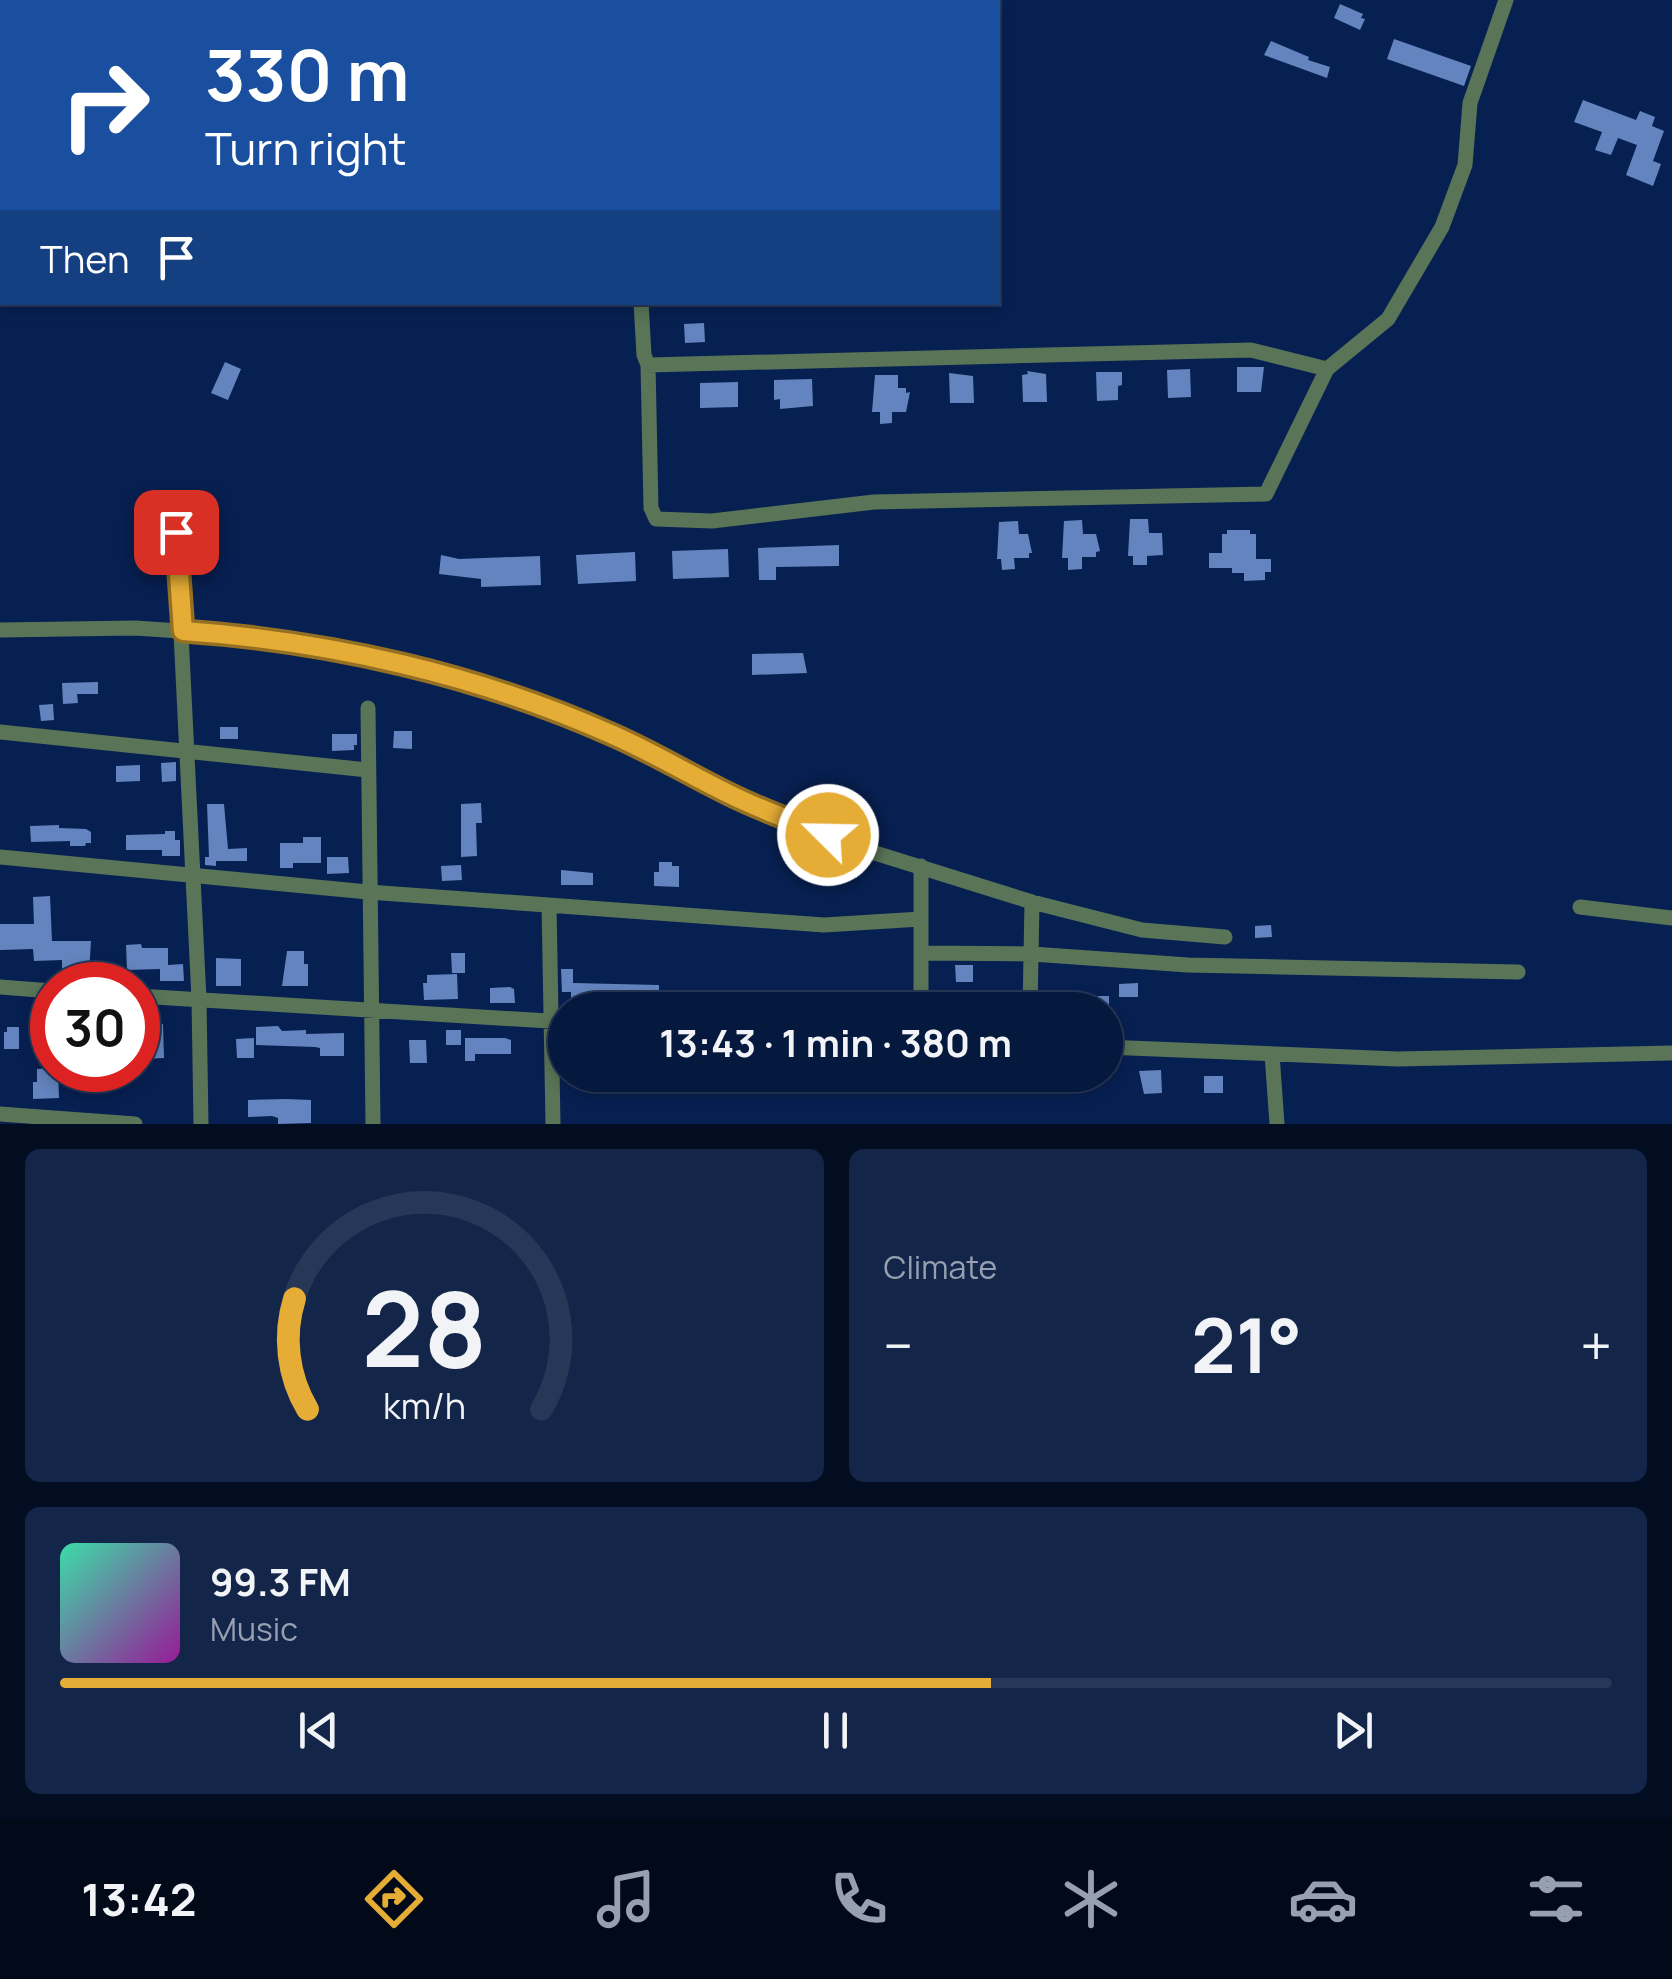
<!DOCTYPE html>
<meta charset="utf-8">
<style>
:root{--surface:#05183e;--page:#132549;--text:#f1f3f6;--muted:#97a0b0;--line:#263758;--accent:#e5ad35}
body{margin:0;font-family:Manrope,sans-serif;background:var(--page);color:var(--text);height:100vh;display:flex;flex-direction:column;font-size:38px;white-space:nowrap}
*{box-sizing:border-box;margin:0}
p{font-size:32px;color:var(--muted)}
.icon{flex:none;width:55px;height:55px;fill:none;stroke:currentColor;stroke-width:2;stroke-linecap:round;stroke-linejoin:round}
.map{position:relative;height:1124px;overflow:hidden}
.panel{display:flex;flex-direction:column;gap:25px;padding:25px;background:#030d22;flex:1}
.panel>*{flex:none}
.hud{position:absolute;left:0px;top:0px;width:1000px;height:305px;box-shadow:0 5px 15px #0003,0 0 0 2px var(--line);background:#1a4fa0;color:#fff;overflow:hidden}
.speed{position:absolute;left:30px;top:962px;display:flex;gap:20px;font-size:50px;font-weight:700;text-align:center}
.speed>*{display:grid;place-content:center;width:130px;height:130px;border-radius:50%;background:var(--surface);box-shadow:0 5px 15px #0003,0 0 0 2px var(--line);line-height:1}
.speed .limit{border:15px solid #d22;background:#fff;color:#111}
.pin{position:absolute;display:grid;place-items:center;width:85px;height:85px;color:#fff;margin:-42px;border-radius:20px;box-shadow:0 5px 15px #0006}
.me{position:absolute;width:110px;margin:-55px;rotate:293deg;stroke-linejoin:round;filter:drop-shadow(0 0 8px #0008)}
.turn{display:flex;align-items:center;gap:35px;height:210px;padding:0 40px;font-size:45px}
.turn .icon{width:130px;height:130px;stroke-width:2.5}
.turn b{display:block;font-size:70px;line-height:85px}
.then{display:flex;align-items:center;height:95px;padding:0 40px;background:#0003;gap:20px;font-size:38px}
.big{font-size:75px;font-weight:700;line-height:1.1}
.panel .card{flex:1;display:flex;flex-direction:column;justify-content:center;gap:15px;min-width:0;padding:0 35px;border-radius:15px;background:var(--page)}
.panel .dial{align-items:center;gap:0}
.dial svg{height:260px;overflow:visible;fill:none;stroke:var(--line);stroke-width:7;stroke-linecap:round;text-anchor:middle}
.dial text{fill:var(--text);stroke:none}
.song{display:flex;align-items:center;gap:30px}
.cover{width:120px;height:120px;border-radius:15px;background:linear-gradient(135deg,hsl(160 70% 55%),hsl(300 70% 35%))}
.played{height:10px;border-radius:5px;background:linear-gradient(90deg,var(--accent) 60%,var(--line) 60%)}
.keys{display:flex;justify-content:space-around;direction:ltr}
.heat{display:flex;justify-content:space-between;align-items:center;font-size:55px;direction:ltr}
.panel .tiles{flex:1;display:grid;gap:25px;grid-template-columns:1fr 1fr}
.card:last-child{grid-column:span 2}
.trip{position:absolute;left:548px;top:992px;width:575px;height:100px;border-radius:50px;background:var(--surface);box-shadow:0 5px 15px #0003,0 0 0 2px var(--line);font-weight:700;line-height:100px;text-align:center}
.tab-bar{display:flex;height:160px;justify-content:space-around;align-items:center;background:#020a19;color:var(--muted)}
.tab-bar .icon{width:70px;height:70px}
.tab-bar .on{color:var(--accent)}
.tab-bar b{font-size:45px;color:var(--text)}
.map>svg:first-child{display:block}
.building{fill:#6384be}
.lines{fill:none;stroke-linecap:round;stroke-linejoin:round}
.minor{stroke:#5a7457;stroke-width:15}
.route-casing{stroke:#957022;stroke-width:25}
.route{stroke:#e5ad35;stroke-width:18}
</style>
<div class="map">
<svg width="1672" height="1124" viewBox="0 0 1672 1124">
<rect width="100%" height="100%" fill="#072052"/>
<path class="building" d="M1340,4L1363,14L1361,18L1365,19L1360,30L1334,18Z
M1394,39L1471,66L1464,86L1387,59Z
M1271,41L1309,57L1308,60L1330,67L1327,78L1264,55Z
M1583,100L1636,120L1640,111L1655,117L1652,126L1664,131L1653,161L1661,164L1653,186L1626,175L1637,145L1618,138L1611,155L1595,150L1602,132L1574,122Z
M704,323L705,342L685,343L684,324Z
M225,362L241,369L228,400L211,393Z
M1237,367H1264L1261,392H1237Z
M1190,369L1191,397L1168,398L1167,370Z
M1027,371L1046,374L1047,402H1023L1022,375L1028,374Z
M1096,372H1122V385L1118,386V400L1097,401Z
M949,373L973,376L974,403H950Z
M875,375H898V388H906V393L910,392L906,412H892V423L880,424V412H872Z
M812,379L813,406L780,409V399L774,400V380Z
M738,382V407L700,408V383Z
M1130,519H1148L1149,533H1162L1163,555L1147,556V565H1133V556H1128Z
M1082,520L1083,534H1096L1100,551L1096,552V557H1082V569L1068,570V558H1062L1064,521Z
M1018,521L1019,534H1028L1032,553H1029V558H1014L1015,569L1002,570L1001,559H997L999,522Z
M1227,530H1250V534H1256V559H1271V572H1265V580L1244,581V573H1232V568H1209V553H1222V534H1227Z
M839,545V566L776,567V580H759L758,548Z
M728,549L729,577L673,579L672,551Z
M635,552L636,581L578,584L576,555Z
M441,555L459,559L540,556L541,585L481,587V579L439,574Z
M803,653L807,673L752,675V654Z
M98,682V694H77L78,703L63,704L62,683Z
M53,704L54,720L41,721L39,705Z
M220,727H238V739H220Z
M394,731H412V749L393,748Z
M332,734H357V745H354V750L332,751Z
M176,762V781L162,782L161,763Z
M140,765V781L116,782V766Z
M481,803L482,823H476L477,856L461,857V804Z
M207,804H224L228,849L247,848V861H216V866L205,865V857H209Z
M59,825V828L86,829L91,832V843H86L85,846H70V841L31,842L30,826Z
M165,831H175V840H180V856H162V850H126V835L165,834Z
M303,837H321V863H293V868H280V843H303Z
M327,857H348L349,873L327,874Z
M659,862H672V866H679V887L654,886V872H659Z
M461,865L462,880L442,881L441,866Z
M561,870L593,873V885H561Z
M50,896L52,941H91L89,973L62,974V960L34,961L33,949L0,950V924H34L33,897Z
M1271,925L1272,937L1255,938V926Z
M141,944L142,948H168V965L183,964L184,981H160V969L127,970L126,945Z
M287,951H304V964H308V986H282Z
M451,953H465V973H452Z
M216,958L241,959V986H216Z
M955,965H973V982H956Z
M561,969H573V983L659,985V1007L571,1001V992H562Z
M457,974L458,999L424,1000L423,983H427V975Z
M1138,983V997H1119V984Z
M510,987L514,989L515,1003H490V988Z
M939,991H952V1010H940Z
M1090,996H1109V1010H1092Z
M39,1011H50L52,1014V1036L40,1037Z
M148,1024H163L164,1058L144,1059V1031H148Z
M278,1026L282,1031L306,1030V1034L344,1033V1056H320V1048L315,1047L256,1045V1027Z
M7,1027H19V1049H4V1032H7Z
M446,1030H461V1045H446Z
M254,1038V1058H237L236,1039Z
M465,1038H505L511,1040V1054H475V1061H465Z
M409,1040H426L427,1063H410Z
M52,1068L58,1070L59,1098L33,1099V1082H37V1069Z
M1161,1070L1162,1093L1144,1094L1139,1071Z
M1204,1076H1223V1093H1204Z
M285,1099L311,1100V1123L278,1124V1118L272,1116L248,1117V1100Z"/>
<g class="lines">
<path class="minor" d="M296,2V0
M634,2V0
M641,302L644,355L648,365L651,508L656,519L712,521L874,502L1266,494L1327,369L1388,319L1442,227L1465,165L1470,103L1506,0
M648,365L1251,350L1327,369
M176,532L199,999L201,1124
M0,630L135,628L255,636L402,665L516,698L613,735L734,796L859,848L1032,902L1142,930L1225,937
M368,708L373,1124
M0,732L368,770
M0,857L368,892L824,925L921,919
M549,905L553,1124
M1580,907L1672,918
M921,953L1032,954L1188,965L1518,972
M0,987L52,991
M138,996L565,1022
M921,1010V866
M1030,1010L1032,902
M1105,1047L1398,1059L1672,1053
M1272,1054L1277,1124
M0,1114L135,1124"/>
</g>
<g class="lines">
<defs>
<path id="route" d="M176,532L183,631C329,641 479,675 613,735C652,752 690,775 729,794C761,810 795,822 828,835"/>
</defs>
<use href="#route" class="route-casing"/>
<use href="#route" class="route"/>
</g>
</svg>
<div class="speed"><div class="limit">30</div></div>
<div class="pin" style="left:176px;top:532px;background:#d93025"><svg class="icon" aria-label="arrive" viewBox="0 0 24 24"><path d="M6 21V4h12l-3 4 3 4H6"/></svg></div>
<svg class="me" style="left:828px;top:835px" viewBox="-20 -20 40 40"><circle r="17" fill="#e5ad35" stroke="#fff" stroke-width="3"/><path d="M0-11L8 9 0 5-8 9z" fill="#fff"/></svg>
<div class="trip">13:43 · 1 min · 380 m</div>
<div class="hud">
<div class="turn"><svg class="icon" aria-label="right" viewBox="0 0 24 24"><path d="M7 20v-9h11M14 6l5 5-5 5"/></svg><div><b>330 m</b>Turn right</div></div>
<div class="then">Then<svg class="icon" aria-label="arrive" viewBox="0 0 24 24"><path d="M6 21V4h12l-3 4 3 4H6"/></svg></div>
</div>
</div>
<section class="panel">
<div class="tiles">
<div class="card dial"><svg viewBox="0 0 100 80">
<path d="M14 69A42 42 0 1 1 86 69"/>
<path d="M14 69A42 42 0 0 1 10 35" stroke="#e5ad35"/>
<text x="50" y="56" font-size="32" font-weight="700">28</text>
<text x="50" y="72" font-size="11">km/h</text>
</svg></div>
<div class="card"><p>Climate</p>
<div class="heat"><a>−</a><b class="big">21°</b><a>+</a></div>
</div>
<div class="card">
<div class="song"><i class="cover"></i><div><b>99.3 FM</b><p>Music</p></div></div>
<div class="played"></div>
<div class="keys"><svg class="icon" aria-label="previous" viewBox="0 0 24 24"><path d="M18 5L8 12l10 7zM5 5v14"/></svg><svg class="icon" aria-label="pause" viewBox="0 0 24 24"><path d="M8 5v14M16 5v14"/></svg><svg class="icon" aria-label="next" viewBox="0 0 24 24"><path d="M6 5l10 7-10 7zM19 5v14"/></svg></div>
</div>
</div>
</section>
<nav class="tab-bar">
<b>13:42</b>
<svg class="icon on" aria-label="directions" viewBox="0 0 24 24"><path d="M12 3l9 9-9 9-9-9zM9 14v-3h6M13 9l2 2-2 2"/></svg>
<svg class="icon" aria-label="music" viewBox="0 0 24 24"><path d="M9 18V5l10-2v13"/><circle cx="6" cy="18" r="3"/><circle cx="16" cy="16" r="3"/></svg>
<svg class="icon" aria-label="phone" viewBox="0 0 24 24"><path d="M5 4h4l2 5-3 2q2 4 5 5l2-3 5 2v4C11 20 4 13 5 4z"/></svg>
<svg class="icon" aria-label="climate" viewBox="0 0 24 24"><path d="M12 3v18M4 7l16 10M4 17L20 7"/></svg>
<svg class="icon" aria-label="car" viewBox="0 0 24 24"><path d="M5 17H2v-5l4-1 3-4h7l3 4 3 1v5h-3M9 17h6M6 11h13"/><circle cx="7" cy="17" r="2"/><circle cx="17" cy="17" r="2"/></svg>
<svg class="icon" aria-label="filters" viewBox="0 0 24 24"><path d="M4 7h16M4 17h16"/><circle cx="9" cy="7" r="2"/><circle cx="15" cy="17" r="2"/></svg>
</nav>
